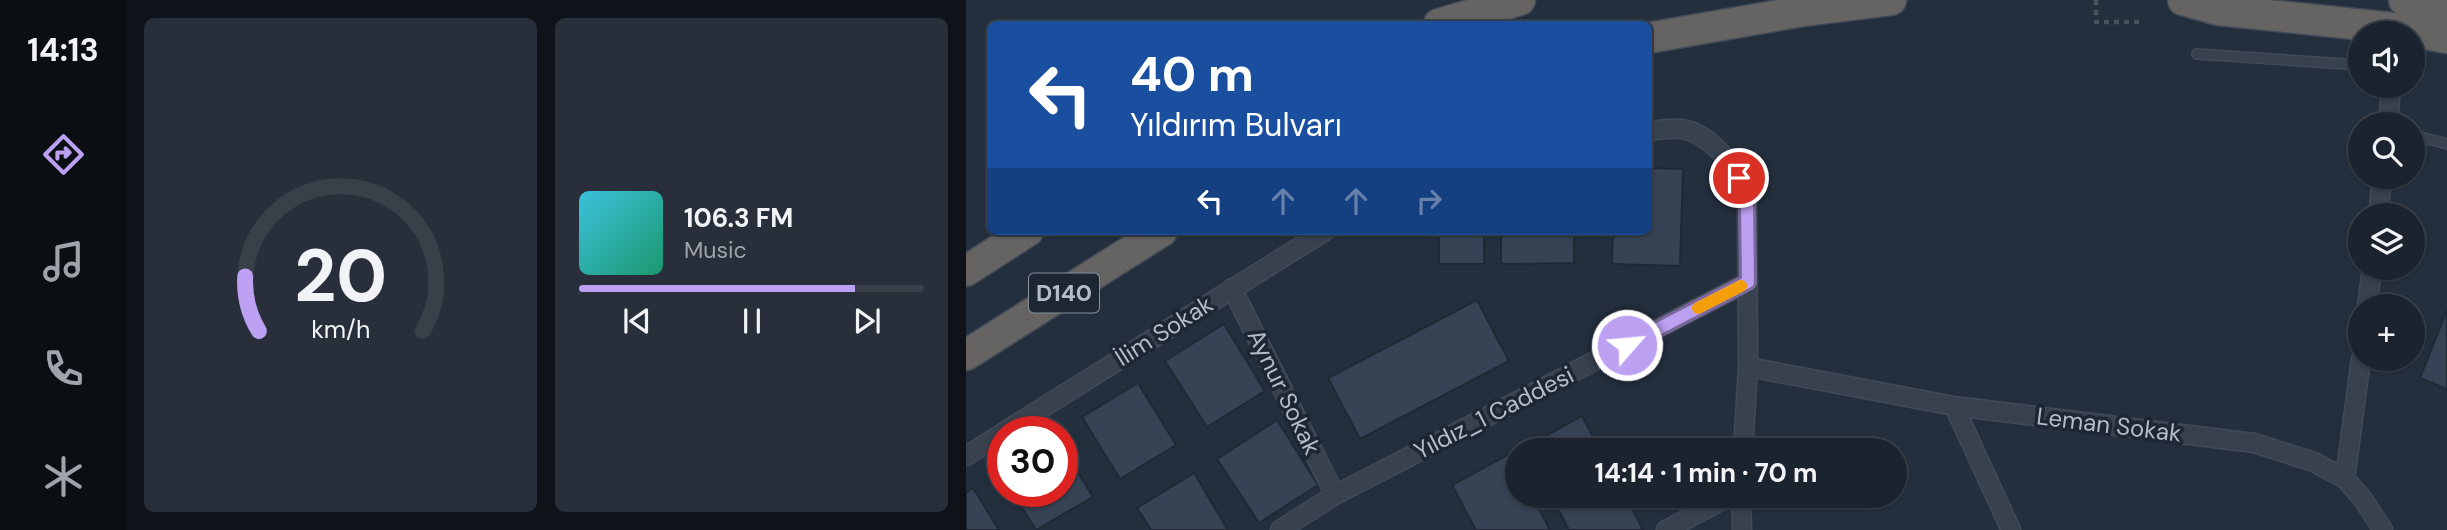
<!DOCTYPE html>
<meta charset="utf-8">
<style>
:root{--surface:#1b232e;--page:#282f3a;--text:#f1f3f6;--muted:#a0a4aa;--line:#39404a;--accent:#bca0f2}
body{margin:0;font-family:"DM Sans",sans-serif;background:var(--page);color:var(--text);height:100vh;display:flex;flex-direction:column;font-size:26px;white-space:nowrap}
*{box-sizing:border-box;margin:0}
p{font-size:23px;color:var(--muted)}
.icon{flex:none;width:38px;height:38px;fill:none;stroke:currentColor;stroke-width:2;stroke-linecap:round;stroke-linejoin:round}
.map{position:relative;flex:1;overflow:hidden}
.details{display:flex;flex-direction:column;gap:18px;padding:18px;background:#0f1319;width:840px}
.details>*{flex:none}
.banner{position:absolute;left:21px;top:21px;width:665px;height:214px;border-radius:10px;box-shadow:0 2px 5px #0004,0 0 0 2px var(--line);background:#1a4fa0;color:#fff;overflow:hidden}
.buttons{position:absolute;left:1382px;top:21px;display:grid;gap:14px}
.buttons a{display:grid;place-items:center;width:77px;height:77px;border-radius:50%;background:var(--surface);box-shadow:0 2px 5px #0004,0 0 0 2px var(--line);font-size:35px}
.speed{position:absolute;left:21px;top:416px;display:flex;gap:14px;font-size:35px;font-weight:700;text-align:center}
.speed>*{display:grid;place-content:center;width:91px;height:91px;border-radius:50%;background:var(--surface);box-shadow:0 2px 5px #0004,0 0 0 2px var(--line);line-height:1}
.speed .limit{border:10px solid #d22;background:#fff;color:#111}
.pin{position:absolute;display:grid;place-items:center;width:60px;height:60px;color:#fff;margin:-30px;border:4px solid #fff;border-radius:50%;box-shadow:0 2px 7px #0007}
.me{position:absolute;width:77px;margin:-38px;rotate:63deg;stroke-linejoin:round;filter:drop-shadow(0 0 5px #0008)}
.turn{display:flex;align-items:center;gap:24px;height:147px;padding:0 28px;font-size:32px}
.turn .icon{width:91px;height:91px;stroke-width:2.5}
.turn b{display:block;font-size:49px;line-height:60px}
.lanes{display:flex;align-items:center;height:66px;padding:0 28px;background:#0003;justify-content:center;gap:35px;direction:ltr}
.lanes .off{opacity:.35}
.details .widget{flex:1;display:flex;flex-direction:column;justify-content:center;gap:10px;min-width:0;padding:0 24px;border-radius:10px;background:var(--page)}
.details .dial{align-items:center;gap:0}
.dial svg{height:182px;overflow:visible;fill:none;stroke:var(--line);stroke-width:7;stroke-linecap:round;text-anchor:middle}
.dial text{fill:var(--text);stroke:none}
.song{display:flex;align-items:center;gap:21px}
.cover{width:84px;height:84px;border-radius:10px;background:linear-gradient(135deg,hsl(190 70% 55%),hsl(160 70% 35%))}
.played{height:7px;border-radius:4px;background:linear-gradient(90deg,var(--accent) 80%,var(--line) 80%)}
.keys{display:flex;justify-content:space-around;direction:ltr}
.details .tiles{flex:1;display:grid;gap:18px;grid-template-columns:repeat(2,1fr)}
.trip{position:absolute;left:539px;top:438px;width:402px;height:70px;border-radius:35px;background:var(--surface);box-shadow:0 2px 5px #0004,0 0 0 2px var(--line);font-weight:700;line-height:70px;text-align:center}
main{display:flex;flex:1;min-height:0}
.menu{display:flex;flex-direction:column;width:126px;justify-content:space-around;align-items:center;background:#0b0e12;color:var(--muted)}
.menu .icon{width:49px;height:49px}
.menu .on{color:var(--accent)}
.menu b{font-size:32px;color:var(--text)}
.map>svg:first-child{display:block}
.building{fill:#364354;stroke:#1f2835;stroke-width:2}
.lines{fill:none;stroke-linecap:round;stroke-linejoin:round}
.service-casing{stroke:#414a57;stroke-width:12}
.minor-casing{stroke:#414a57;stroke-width:21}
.trunk-casing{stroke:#434c59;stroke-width:33}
.path{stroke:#3f5557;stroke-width:4.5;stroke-dasharray:5 5;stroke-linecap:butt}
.service{stroke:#38414e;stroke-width:9}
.minor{stroke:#38414e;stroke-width:18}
.trunk{stroke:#656462;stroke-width:30}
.route-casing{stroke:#7a689d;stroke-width:18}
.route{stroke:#bca0f2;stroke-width:12}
.slow{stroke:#f59e0b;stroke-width:12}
.labels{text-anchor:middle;stroke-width:7;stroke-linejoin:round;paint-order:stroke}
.shield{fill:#1d2633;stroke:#878f9c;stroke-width:2}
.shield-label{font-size:23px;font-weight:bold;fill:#b4bcc9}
.street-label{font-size:24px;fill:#b4bcc9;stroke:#1d2633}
</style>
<main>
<nav class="menu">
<b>14:13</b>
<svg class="icon on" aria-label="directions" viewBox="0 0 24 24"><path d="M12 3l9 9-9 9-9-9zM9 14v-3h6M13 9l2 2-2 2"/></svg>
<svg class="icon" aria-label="music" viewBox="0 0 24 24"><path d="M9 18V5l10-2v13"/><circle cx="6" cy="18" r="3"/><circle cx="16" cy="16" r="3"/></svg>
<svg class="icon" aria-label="phone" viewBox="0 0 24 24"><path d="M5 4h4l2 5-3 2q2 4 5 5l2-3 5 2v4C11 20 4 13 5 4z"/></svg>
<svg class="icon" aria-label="climate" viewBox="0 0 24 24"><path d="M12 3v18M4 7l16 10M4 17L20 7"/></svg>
</nav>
<section class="details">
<div class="tiles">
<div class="widget dial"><svg viewBox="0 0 100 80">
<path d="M14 69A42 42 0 1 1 86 69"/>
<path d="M14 69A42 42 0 0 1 8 45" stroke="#bca0f2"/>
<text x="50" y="56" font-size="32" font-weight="700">20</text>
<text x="50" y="72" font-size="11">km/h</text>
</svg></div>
<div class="widget">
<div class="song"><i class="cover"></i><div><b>106.3 FM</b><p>Music</p></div></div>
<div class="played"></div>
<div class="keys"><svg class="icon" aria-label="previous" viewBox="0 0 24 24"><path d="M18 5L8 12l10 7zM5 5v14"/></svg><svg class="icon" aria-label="pause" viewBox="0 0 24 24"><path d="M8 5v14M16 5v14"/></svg><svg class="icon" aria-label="next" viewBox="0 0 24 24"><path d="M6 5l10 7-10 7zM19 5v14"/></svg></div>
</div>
</div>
</section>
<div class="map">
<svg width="1481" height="530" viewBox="0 0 1481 530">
<rect width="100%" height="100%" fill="#242f3e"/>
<path class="building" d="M682,168L717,169L714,266L646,264L647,231H682Z
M473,231H518V264H473Z
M535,231H608V263L535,264Z
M511,300L543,361L394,439L362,378Z
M1481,310V389L1454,378Z
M258,324L299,391L241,427L199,361Z
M172,383L210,445L154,479L116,417Z
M616,416L634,450H560L559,447Z
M311,420L352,485L293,523L251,459Z
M96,446L127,497L70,530L46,492H96Z
M543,454L551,469V495H566L584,530H510L486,485Z
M228,473L262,530H185L171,508Z
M7,488L33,530H0V493Z
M585,495H659L677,530H603Z"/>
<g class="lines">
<defs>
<path id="service" d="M1231,54L1395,65
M1447,135L1481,144"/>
<path id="minor" d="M1422,124L1425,86
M682,131C693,130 705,128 715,129C738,131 763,158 772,177C776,185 778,194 781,203L782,367L777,450
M1412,215L1416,177
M266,288L369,495
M1401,306L1406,268
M782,367L988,406L1288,443L1348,462L1379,479L1396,498L1417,530
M988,406L1045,530
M38,432L359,231
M0,456L37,433
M1379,479L1395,359
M775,495L776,530
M314,530L369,495L782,282
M700,530L766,495"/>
<path id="trunk" d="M1217,0L1253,10L1427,28L1481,38
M1438,0L1481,8
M473,24L554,0
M682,38L837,11L925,0
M0,271L62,231
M0,355L196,231"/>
</defs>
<use href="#service" class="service-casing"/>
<use href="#minor" class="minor-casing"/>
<use href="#trunk" class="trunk-casing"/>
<path class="path" d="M1130,0V22H1175"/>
<use href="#service" class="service"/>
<use href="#minor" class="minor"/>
<use href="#trunk" class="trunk"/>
</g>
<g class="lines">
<defs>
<path id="route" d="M661,345L782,282L781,203L773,178"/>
</defs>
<use href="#route" class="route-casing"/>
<use href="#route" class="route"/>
<path class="slow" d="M732,308L775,286"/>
</g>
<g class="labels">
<rect class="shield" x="63" y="273.5" width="70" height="39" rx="5"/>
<g class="shield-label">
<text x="98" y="301">D140</text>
</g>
<g class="street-label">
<text transform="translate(198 331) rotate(-32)" y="8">İlim Sokak</text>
<text transform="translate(318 392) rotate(64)" y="8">Aynur Sokak</text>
<text transform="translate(528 413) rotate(-27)" y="8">Yıldız_1 Caddesi</text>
<text transform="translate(1143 425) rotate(7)" y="8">Leman Sokak</text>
</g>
</g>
</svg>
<div class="buttons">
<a><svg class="icon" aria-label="sound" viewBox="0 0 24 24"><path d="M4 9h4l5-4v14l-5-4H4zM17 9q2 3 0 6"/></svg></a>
<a><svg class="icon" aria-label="search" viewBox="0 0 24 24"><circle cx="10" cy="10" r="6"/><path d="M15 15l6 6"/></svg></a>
<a><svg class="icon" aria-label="layers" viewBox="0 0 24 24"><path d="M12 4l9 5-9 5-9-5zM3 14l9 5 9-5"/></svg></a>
<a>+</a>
</div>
<div class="speed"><div class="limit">30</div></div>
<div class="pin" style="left:773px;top:178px;background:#d93025"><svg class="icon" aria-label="arrive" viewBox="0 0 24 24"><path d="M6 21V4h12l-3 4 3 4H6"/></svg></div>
<svg class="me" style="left:661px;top:345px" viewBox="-20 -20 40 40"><circle r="17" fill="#bca0f2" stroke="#fff" stroke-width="3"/><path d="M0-11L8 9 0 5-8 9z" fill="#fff"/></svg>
<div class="trip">14:14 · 1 min · 70 m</div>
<div class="banner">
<div class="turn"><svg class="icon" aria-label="left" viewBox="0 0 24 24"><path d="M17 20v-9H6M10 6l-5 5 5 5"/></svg><div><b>40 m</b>Yıldırım Bulvarı</div></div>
<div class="lanes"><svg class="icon" aria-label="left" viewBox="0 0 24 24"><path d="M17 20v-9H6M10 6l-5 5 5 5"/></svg><svg class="icon off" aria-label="ahead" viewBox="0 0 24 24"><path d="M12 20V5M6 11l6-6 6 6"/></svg><svg class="icon off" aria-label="ahead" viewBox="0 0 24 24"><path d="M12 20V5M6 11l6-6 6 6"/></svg><svg class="icon off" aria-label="right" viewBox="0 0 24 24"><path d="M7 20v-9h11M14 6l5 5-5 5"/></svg></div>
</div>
</div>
</main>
